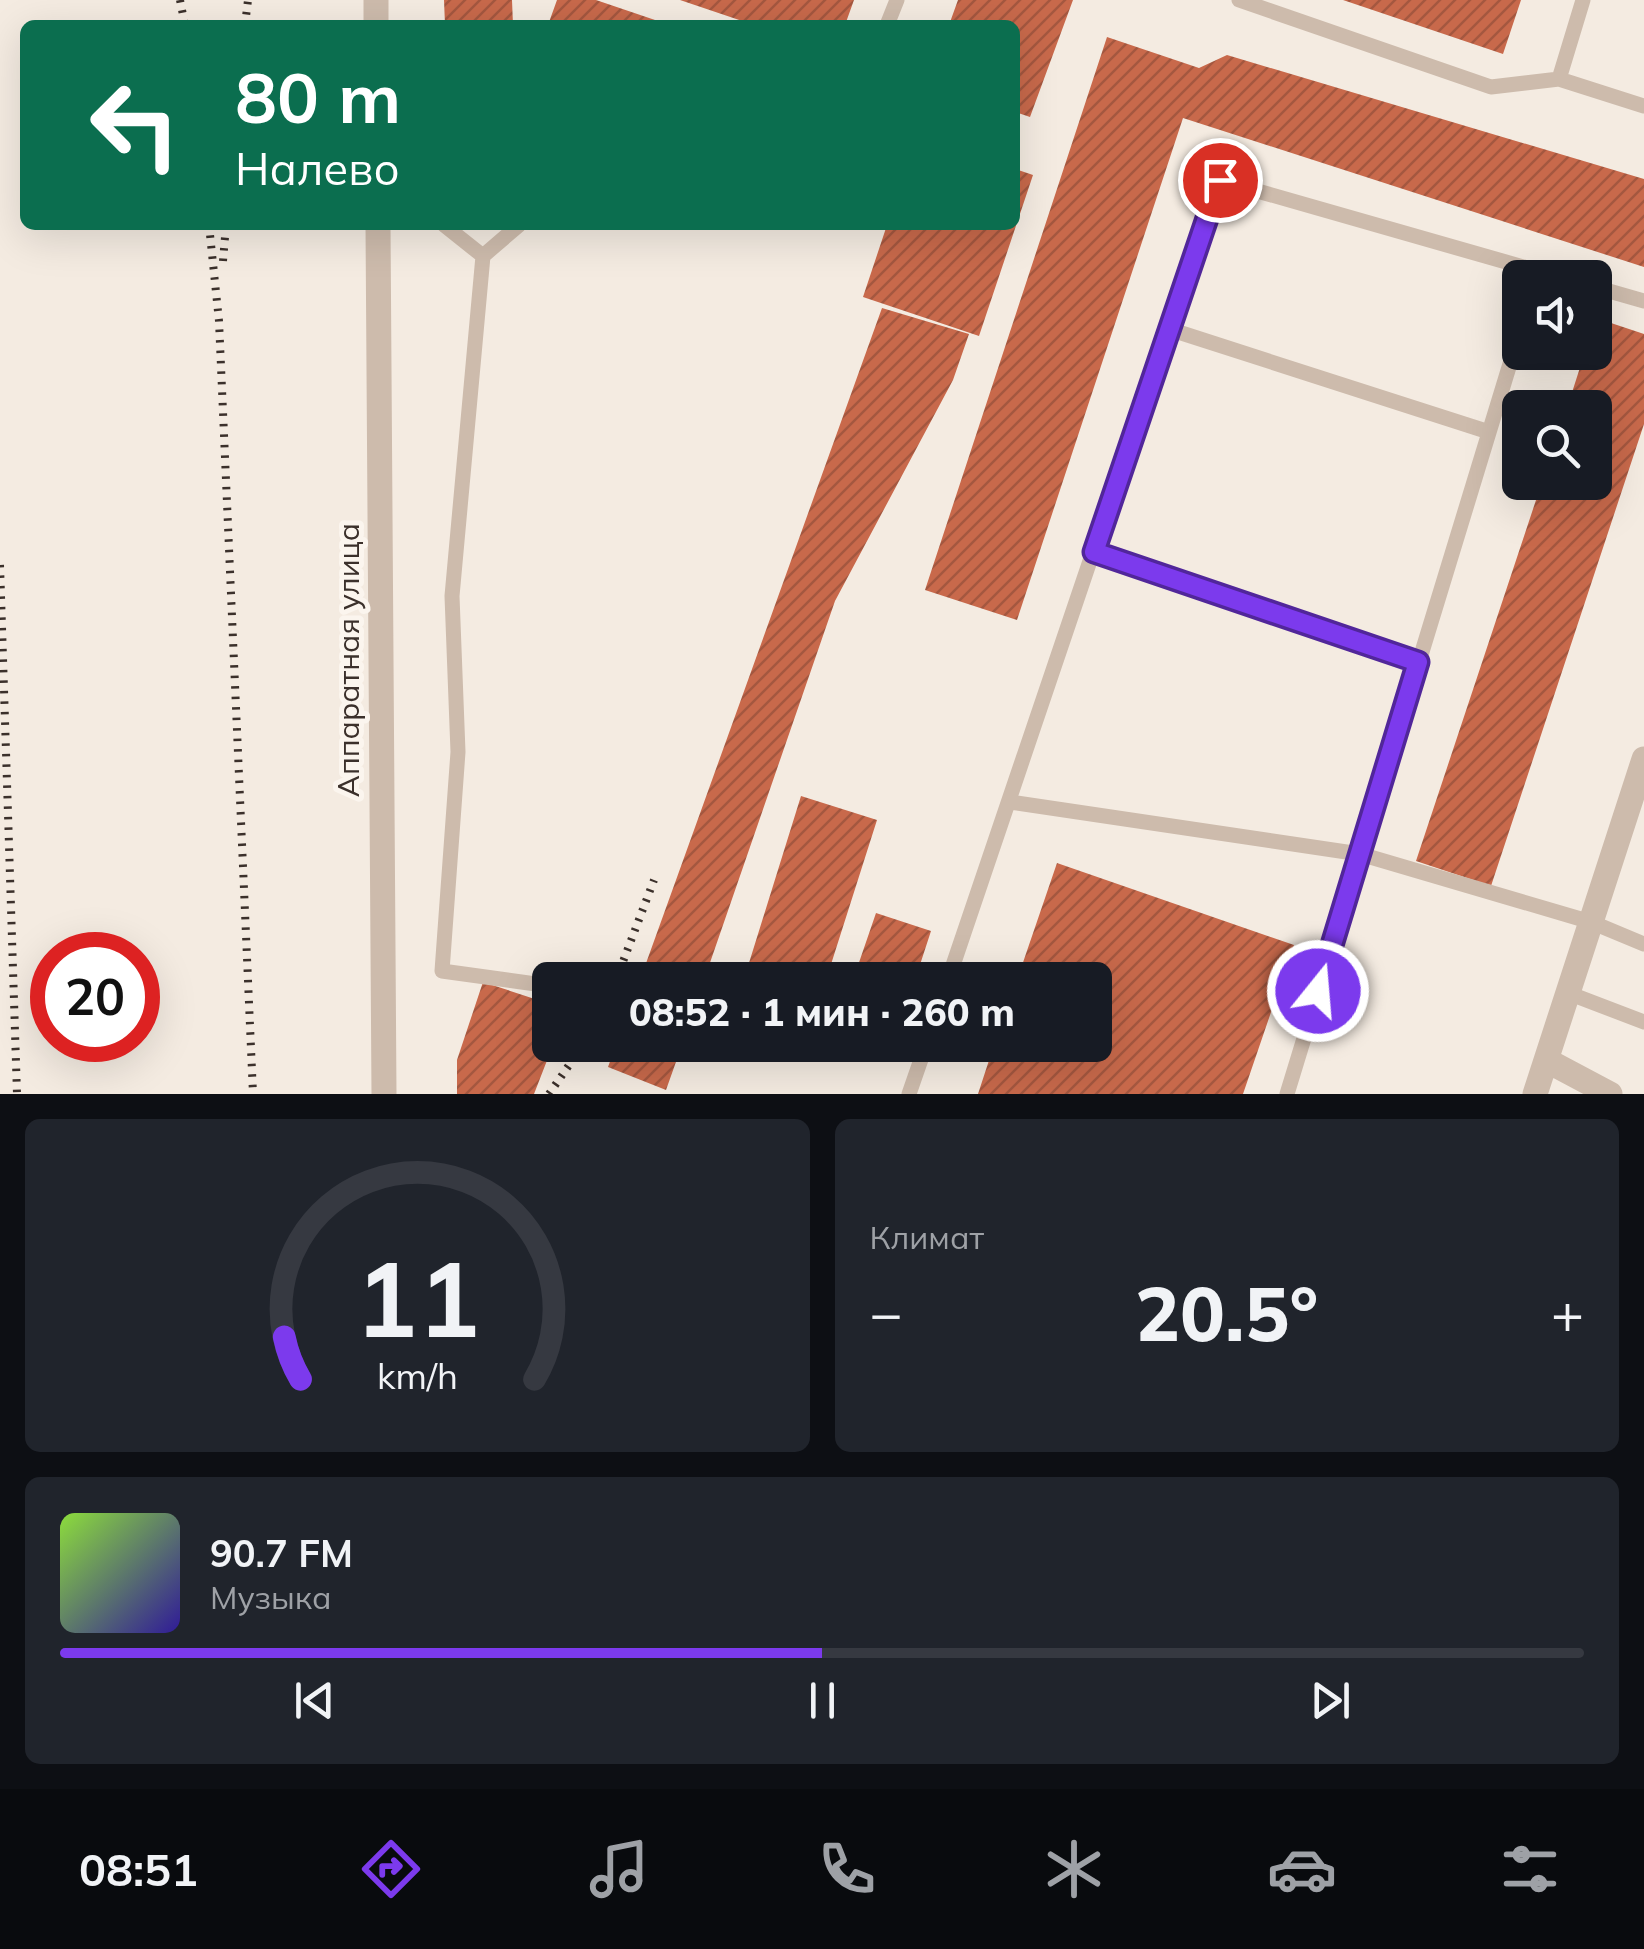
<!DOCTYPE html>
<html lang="ru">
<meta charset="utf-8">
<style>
:root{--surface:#171b24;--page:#20242c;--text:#f1f3f6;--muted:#9ea1a6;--line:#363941;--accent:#7c3aed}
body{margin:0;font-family:Mulish,sans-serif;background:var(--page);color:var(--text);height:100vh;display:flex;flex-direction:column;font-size:38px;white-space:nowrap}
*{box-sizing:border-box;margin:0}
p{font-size:32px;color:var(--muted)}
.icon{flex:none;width:55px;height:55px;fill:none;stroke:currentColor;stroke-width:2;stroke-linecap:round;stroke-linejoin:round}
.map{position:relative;height:1094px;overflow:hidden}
.details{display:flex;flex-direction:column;gap:25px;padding:25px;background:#0d0f14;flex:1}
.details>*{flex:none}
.guide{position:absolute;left:20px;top:20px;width:1000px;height:210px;border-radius:15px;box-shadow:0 10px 40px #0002;background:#0b6e4f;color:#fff;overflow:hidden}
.controls{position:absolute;left:1502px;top:260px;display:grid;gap:20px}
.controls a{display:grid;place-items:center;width:110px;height:110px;border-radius:15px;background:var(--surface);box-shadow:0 10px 40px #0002;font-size:50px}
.speed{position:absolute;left:30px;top:932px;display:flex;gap:20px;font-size:50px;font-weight:700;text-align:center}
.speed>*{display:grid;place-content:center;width:130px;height:130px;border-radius:50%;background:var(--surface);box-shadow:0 10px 40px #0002;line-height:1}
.speed .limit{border:15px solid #d22;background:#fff;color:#111}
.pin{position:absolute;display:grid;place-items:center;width:85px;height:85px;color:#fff;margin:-42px;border:5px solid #fff;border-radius:50%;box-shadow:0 2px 10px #0007}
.me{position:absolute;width:110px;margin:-55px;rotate:17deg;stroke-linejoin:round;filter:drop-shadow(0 0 8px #0008)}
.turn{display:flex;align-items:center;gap:35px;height:210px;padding:0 50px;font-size:45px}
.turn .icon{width:130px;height:130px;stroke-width:2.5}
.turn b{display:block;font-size:70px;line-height:85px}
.big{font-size:75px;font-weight:800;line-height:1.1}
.details .card{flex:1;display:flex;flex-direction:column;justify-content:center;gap:15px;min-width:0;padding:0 35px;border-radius:15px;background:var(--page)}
.details .dial{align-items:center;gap:0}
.dial svg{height:260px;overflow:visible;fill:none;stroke:var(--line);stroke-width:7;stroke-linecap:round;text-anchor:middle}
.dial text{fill:var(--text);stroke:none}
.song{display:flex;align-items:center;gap:30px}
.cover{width:120px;height:120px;border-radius:15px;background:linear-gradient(135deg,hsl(90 70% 55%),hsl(250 70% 35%))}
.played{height:10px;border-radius:5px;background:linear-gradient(90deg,var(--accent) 50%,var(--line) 50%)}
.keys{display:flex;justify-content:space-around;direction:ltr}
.heat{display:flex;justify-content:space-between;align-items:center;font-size:55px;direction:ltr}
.details .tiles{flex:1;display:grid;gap:25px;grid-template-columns:1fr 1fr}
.card:last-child{grid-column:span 2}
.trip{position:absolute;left:532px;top:962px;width:580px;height:100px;border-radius:15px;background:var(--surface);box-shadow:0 10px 40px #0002;font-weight:800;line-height:100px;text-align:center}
.dock{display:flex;height:160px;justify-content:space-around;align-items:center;background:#090b0e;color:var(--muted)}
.dock .icon{width:70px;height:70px}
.dock .selected{color:var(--accent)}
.dock b{font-size:45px;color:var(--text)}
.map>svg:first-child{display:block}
.building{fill:url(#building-hatch)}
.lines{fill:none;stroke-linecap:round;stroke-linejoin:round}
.service{stroke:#cdbbac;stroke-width:15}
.minor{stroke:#cdbbac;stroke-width:25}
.rail{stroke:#3b302b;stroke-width:8;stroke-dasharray:2.5 8;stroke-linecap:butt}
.route-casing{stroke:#51269a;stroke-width:25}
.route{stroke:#7c3aed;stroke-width:18}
.labels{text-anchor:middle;stroke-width:10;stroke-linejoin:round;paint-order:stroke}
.street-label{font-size:30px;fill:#3b302b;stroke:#fbf5ee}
</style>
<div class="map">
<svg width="1644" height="1094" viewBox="0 0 1644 1094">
<defs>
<pattern id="building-hatch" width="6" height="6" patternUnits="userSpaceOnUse" patternTransform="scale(2.5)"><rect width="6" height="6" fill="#c8694b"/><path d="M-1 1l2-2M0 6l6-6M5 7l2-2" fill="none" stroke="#a4573f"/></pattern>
</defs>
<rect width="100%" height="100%" fill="#f4ebe1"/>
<path class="building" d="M444,0H512L513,25H445Z
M557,0H596L655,20L653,25H548Z
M680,0H854L845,25H754Z
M958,0H1073L1030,117L1015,112V25H949Z
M1343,0H1521L1503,54Z
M1107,37L1199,68L1227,55L1644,179V267L1183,118L1017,620L925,590Z
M1015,169L1033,175L979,336L863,297L887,225H1015Z
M882,308L969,334L953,380L835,601L704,980H640Z
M1596,318L1644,334V424L1491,886L1416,861L1542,482H1595V408H1567L1585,352H1595Z
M801,796L877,820L826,980H748L744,979Z
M1057,863L1294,945L1243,1094H978L994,1045H1095V980H1017Z
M876,913L931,931L915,980H853Z
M483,982L550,1004L553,1045L534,1094H457V1060Z
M616,1045H682L666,1090L608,1067Z"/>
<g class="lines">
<path class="service" d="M1239,0L1491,87L1559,79L1644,106
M887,25L897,0
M1559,79L1583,0
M444,225L483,256L452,596L458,752L442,971L550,986
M483,256L519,225
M1595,287L1644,301
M1169,329L1489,432
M1095,552L1419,663
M1010,802L1360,854L1591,922L1644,944
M948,980L1219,180L1562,278
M1568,993L1644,1022
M909,1094L926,1045
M1287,1094L1520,331"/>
<path class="minor" d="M376,0V25
M378,225L384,1094
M1546,1060L1610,1094
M1535,1094L1644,759"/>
<path class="rail" d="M180,0L185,25
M245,25L248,0
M209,225L219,321L253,1094
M223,261L226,225
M0,565L17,1094
M616,980L654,880
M549,1094L583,1045"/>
</g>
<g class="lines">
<defs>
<path id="route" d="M1220,180L1094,552L1418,662L1318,991"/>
</defs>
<use href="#route" class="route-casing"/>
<use href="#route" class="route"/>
</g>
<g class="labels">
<g class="street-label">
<text transform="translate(349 660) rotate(-90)" y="10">Аппаратная улица</text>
</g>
</g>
</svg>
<div class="controls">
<a><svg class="icon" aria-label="sound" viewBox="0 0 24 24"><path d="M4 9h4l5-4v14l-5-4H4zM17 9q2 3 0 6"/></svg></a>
<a><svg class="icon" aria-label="search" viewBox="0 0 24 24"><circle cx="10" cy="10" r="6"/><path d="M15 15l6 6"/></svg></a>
</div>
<div class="speed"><div class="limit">20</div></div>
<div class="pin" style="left:1220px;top:180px;background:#d93025"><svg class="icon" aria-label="arrive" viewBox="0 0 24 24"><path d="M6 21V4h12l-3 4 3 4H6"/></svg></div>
<svg class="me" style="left:1318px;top:991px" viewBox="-20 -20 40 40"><circle r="17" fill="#7c3aed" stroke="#fff" stroke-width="3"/><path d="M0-11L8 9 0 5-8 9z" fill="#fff"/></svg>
<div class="trip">08:52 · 1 мин · 260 m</div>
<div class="guide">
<div class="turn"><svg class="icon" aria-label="left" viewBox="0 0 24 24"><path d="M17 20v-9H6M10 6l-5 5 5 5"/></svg><div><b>80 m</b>Налево</div></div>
</div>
</div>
<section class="details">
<div class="tiles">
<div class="card dial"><svg viewBox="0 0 100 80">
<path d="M14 69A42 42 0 1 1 86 69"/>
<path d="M14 69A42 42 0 0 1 9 56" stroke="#7c3aed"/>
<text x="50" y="56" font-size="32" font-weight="700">11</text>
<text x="50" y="72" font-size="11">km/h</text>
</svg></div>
<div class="card"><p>Климат</p>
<div class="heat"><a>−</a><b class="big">20.5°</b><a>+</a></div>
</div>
<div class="card">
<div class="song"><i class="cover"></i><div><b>90.7 FM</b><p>Музыка</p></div></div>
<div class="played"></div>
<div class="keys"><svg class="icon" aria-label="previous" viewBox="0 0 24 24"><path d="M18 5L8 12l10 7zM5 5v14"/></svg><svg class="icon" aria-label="pause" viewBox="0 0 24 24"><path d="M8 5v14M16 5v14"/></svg><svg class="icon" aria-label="next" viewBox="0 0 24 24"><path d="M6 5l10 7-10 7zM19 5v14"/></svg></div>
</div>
</div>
</section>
<nav class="dock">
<b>08:51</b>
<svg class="icon selected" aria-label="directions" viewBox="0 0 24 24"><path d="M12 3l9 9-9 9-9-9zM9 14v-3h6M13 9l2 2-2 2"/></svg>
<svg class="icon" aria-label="music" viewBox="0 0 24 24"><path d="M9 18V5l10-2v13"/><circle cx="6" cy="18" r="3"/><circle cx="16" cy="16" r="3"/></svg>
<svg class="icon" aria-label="phone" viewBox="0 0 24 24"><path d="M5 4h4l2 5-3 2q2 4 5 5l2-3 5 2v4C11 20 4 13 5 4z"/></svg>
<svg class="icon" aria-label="climate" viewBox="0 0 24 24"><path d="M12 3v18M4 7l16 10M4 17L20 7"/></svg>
<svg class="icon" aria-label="car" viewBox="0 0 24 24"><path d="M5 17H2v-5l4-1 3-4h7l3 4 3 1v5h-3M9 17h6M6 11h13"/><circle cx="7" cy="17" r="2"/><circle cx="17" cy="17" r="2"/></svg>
<svg class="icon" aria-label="filters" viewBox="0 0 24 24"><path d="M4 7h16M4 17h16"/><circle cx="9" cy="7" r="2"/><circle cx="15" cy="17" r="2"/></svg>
</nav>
